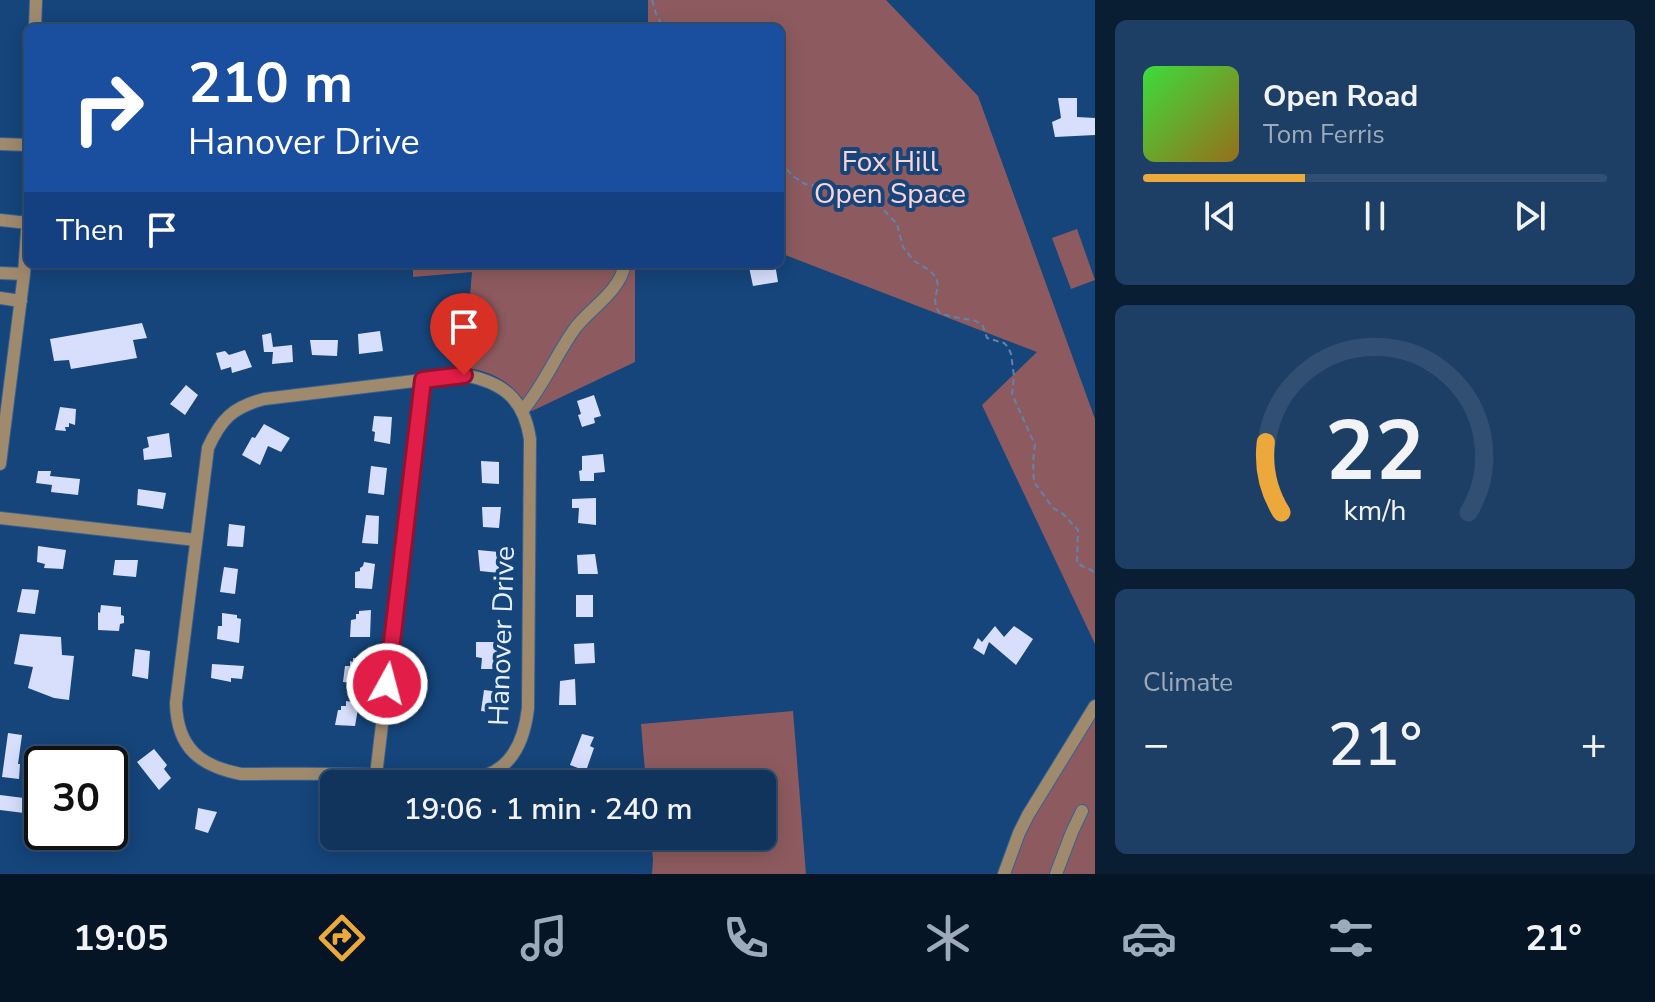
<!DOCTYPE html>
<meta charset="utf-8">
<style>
:root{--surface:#10345c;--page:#1e3f65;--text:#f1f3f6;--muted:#9caabb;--line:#304f72;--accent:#eda83b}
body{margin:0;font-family:"Nunito Sans",sans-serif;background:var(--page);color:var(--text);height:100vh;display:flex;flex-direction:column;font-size:30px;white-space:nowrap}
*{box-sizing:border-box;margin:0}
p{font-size:26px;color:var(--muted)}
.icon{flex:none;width:44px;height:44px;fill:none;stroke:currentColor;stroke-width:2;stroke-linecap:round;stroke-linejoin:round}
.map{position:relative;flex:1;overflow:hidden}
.panel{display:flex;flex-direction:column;gap:20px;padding:20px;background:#091d33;width:560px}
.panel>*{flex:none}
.guide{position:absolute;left:24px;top:24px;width:760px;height:244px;border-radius:12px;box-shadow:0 4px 20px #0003,0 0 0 2px var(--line);background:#1a4fa0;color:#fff;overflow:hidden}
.speed{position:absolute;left:24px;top:746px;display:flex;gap:16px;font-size:40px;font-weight:700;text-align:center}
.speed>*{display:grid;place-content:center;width:104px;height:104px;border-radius:50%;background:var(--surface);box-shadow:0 4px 20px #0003,0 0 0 2px var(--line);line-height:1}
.speed .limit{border:4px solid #111;border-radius:12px;background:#fff;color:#111}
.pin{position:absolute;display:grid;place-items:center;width:68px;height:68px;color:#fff;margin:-82px -34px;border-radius:50% 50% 50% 0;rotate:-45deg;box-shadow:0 0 8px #0007}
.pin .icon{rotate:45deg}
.me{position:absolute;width:88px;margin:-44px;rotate:7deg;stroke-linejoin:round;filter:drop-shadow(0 0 6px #0008)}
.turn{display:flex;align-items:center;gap:28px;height:168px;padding:0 32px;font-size:36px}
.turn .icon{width:104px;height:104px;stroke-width:2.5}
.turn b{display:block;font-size:56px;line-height:68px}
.then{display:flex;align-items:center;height:76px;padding:0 32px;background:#0003;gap:16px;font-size:30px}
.big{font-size:60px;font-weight:600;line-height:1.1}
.panel .card{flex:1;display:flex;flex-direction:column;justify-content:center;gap:12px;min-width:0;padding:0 28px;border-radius:12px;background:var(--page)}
.panel .dial{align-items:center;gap:0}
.dial svg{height:208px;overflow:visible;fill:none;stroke:var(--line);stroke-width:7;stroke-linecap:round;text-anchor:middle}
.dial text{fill:var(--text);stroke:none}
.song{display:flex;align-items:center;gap:24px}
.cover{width:96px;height:96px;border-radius:12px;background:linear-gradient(135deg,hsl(120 70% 55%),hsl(40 70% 35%))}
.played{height:8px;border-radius:4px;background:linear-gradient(90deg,var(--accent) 35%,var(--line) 35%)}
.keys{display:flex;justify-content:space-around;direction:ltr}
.heat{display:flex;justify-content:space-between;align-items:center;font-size:44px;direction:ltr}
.trip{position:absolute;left:320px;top:770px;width:456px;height:80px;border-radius:12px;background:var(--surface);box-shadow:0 4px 20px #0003,0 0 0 2px var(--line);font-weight:600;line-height:80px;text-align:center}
.dock{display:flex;height:128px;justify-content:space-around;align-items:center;background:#061525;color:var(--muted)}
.dock .icon{width:56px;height:56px}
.dock .selected{color:var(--accent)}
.dock b{font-size:36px;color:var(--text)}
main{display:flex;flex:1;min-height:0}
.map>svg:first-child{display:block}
.green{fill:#8d5b5f}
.building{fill:#d8dffd}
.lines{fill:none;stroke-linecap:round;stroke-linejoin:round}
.minor-casing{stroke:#376190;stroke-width:14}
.path{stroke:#6183ab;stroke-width:2;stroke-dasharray:6 4;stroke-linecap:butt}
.minor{stroke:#9f8a6e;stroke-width:12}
.route-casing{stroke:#92132f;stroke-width:20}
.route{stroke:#e11d48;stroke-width:14}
.labels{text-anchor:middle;stroke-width:8;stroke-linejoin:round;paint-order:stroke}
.park-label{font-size:28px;fill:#fcd4d6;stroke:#15457b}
.street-label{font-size:28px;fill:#e7f1fe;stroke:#15457b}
</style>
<main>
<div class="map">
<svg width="1095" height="874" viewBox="0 0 1095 874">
<rect width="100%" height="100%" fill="#15457b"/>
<path class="green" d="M648,0H886L978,96L1095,419V644L982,405L1037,352L780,253V28H648Z
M1077,229L1095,280L1071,289L1052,238Z
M413,264H635V362L532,411C512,383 498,373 464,367L472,272L413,277Z
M793,711L806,874H652L653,860L651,836H762V784H646L641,724Z
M1095,714V874H1010L1031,819Z"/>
<path class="building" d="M1058,98H1077V117L1095,118V135L1055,137L1052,122L1061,118Z
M765,264H775L778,282L753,286L749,267Z
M142,323L147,338L133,340L137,358L71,369L69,360L54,361L50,339Z
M380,331L383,351L359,354L358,334Z
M271,333L273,347L292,345L293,362L272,364L273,352H264L262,335Z
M310,340H338L337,356L312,355Z
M245,350L252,367L232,373L231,367L221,370L216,353L225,351L229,355Z
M186,385L198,395L185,415L170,404Z
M594,395L601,416L594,418L595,423L582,427L578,415L581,414L577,401Z
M60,407L76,409L75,425L69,423V427H65L66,431L55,430Z
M374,416L392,417L390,444L374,441L375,432L372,431Z
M264,424L290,438L281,452L268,446L260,465L242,455L252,437L255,438Z
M169,433L172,457L144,460L143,449L149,447L147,437Z
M603,454L605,472L594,473V481H580L579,471L582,470V456Z
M481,461L499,462V484L482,483Z
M371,466L387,468L384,495L368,493Z
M38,471H51L50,476L80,479L78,495L51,492L52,485L36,483Z
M138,489L166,493L163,509L137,505Z
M596,498V525L578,523L579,508H572V499Z
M482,507H501L499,528L483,527Z
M366,515L379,516L378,544L362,543Z
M229,524L245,526L243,547L227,546Z
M38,546L66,550L63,569L44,568L45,564L37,562Z
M478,550L499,552V573L480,571Z
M595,554L598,574H578L577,555Z
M115,560H138L136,577L113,575Z
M364,562L375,564L372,589L355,588V572L360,571V568L363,566Z
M224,567L238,569L235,594L220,592Z
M22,589L39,590L35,614L17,612Z
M576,595H593V617H576Z
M101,605L121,607V615L124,616V623L120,624L119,631L98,630V612L100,613Z
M371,610L370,637H350L351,620L356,619V614H359V611Z
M222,613L237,615V618L241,619L239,643L217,639L218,626H222Z
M995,626L1004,637L1014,626L1033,639L1016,665L989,642L984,655L973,648L978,638L982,642Z
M20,634L61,637L62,655L74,656L69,700L54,698L28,688L33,667L14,664Z
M476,642H499L498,669H481L482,658L476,657Z
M594,643L595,663L575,664L574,644Z
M135,649L150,651L148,679L132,676Z
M353,658L365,659L363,684L343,682L345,666H350V661L353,662Z
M212,664L244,666L242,679L231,678V682L211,678Z
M575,679L576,705H559L560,681Z
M484,690L500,692L498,713L481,711Z
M346,701L359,703L355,726L335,725L338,710H341V706H346Z
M8,733L22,735L18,764H20L19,779L2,777Z
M582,734L594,737L590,746L594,748L586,771L570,765Z
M154,749L167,765L164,769L171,778L159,790L137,762Z
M0,795L24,798V813L0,810Z
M198,808L217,812L208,833L195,829Z"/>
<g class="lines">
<defs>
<path id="minor" d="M35,28L36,0
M0,144L28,145
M0,220L28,223
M0,273L24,274
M0,298L21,301
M464,375C502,382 524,398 530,439L528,708C525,735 515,763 489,774C461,787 409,777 378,775C333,773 287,774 241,774C200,766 177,748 176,703L208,448C221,419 233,407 264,399Z
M522,411C544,386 556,354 576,327C592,307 620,291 625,264
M0,464L24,274L28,217
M0,518L196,540
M376,775L423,380
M1004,874L1019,833L1028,815L1095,706
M1056,874L1072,832L1082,811"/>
</defs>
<use href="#minor" class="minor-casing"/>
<path class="path" d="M652,0L656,14L664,28
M780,162L794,177L805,184L829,188H847L867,200L877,203L897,224L903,247L914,261L929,270L936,277L938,286L935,299L936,308L940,313L949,316L976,321L983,326L987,338L1004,343L1008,347L1011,354L1014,376L1012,394L1035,445L1033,461L1034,482L1053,508L1063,514L1078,530L1077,563C1083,568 1090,567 1095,574"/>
<use href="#minor" class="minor"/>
</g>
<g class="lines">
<defs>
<path id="route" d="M387,684L423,380L464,375"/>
</defs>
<use href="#route" class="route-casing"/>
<use href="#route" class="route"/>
</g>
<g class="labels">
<g class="park-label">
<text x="890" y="171">Fox Hill<tspan x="890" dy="32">Open Space</tspan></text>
</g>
<g class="street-label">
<text transform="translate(501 636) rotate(-88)" y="10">Hanover Drive</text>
</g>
</g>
</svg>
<div class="speed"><div class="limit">30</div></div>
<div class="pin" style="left:464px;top:375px;background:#d93025"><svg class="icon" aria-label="arrive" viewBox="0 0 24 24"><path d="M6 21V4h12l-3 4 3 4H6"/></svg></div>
<svg class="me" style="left:387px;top:684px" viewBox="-20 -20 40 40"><circle r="17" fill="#e11d48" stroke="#fff" stroke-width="3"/><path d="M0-11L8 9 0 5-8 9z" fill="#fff"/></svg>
<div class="trip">19:06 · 1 min · 240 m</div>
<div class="guide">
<div class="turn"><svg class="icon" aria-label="right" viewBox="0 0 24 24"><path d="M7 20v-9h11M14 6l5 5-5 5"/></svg><div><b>210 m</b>Hanover Drive</div></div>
<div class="then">Then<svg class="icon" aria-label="arrive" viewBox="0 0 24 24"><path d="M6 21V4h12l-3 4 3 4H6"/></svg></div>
</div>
</div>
<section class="panel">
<div class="card">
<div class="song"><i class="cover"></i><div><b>Open Road</b><p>Tom Ferris</p></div></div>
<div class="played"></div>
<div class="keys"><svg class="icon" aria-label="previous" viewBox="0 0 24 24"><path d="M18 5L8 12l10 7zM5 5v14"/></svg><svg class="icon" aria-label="pause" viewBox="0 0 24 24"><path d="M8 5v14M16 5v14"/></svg><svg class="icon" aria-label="next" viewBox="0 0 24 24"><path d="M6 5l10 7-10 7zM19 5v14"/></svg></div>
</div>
<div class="card dial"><svg viewBox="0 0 100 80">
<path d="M14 69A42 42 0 1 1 86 69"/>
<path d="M14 69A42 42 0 0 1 8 42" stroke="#eda83b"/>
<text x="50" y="56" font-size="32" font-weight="700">22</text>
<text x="50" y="72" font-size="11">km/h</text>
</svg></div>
<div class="card"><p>Climate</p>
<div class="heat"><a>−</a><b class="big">21°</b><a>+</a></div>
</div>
</section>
</main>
<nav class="dock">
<b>19:05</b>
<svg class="icon selected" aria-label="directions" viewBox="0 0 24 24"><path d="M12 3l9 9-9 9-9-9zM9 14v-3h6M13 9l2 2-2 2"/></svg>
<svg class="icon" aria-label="music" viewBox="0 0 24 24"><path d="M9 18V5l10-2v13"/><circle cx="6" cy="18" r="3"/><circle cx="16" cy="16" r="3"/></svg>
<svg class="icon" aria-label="phone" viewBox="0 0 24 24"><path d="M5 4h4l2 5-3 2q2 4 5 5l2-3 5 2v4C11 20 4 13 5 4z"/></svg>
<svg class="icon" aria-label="climate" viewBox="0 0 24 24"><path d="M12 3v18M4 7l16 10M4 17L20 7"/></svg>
<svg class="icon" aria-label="car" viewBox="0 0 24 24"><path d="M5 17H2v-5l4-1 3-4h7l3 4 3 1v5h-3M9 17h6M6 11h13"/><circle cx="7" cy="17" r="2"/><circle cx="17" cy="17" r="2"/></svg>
<svg class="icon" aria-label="filters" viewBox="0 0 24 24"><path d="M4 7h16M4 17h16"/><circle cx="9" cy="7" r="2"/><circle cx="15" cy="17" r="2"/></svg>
<b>21°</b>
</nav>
